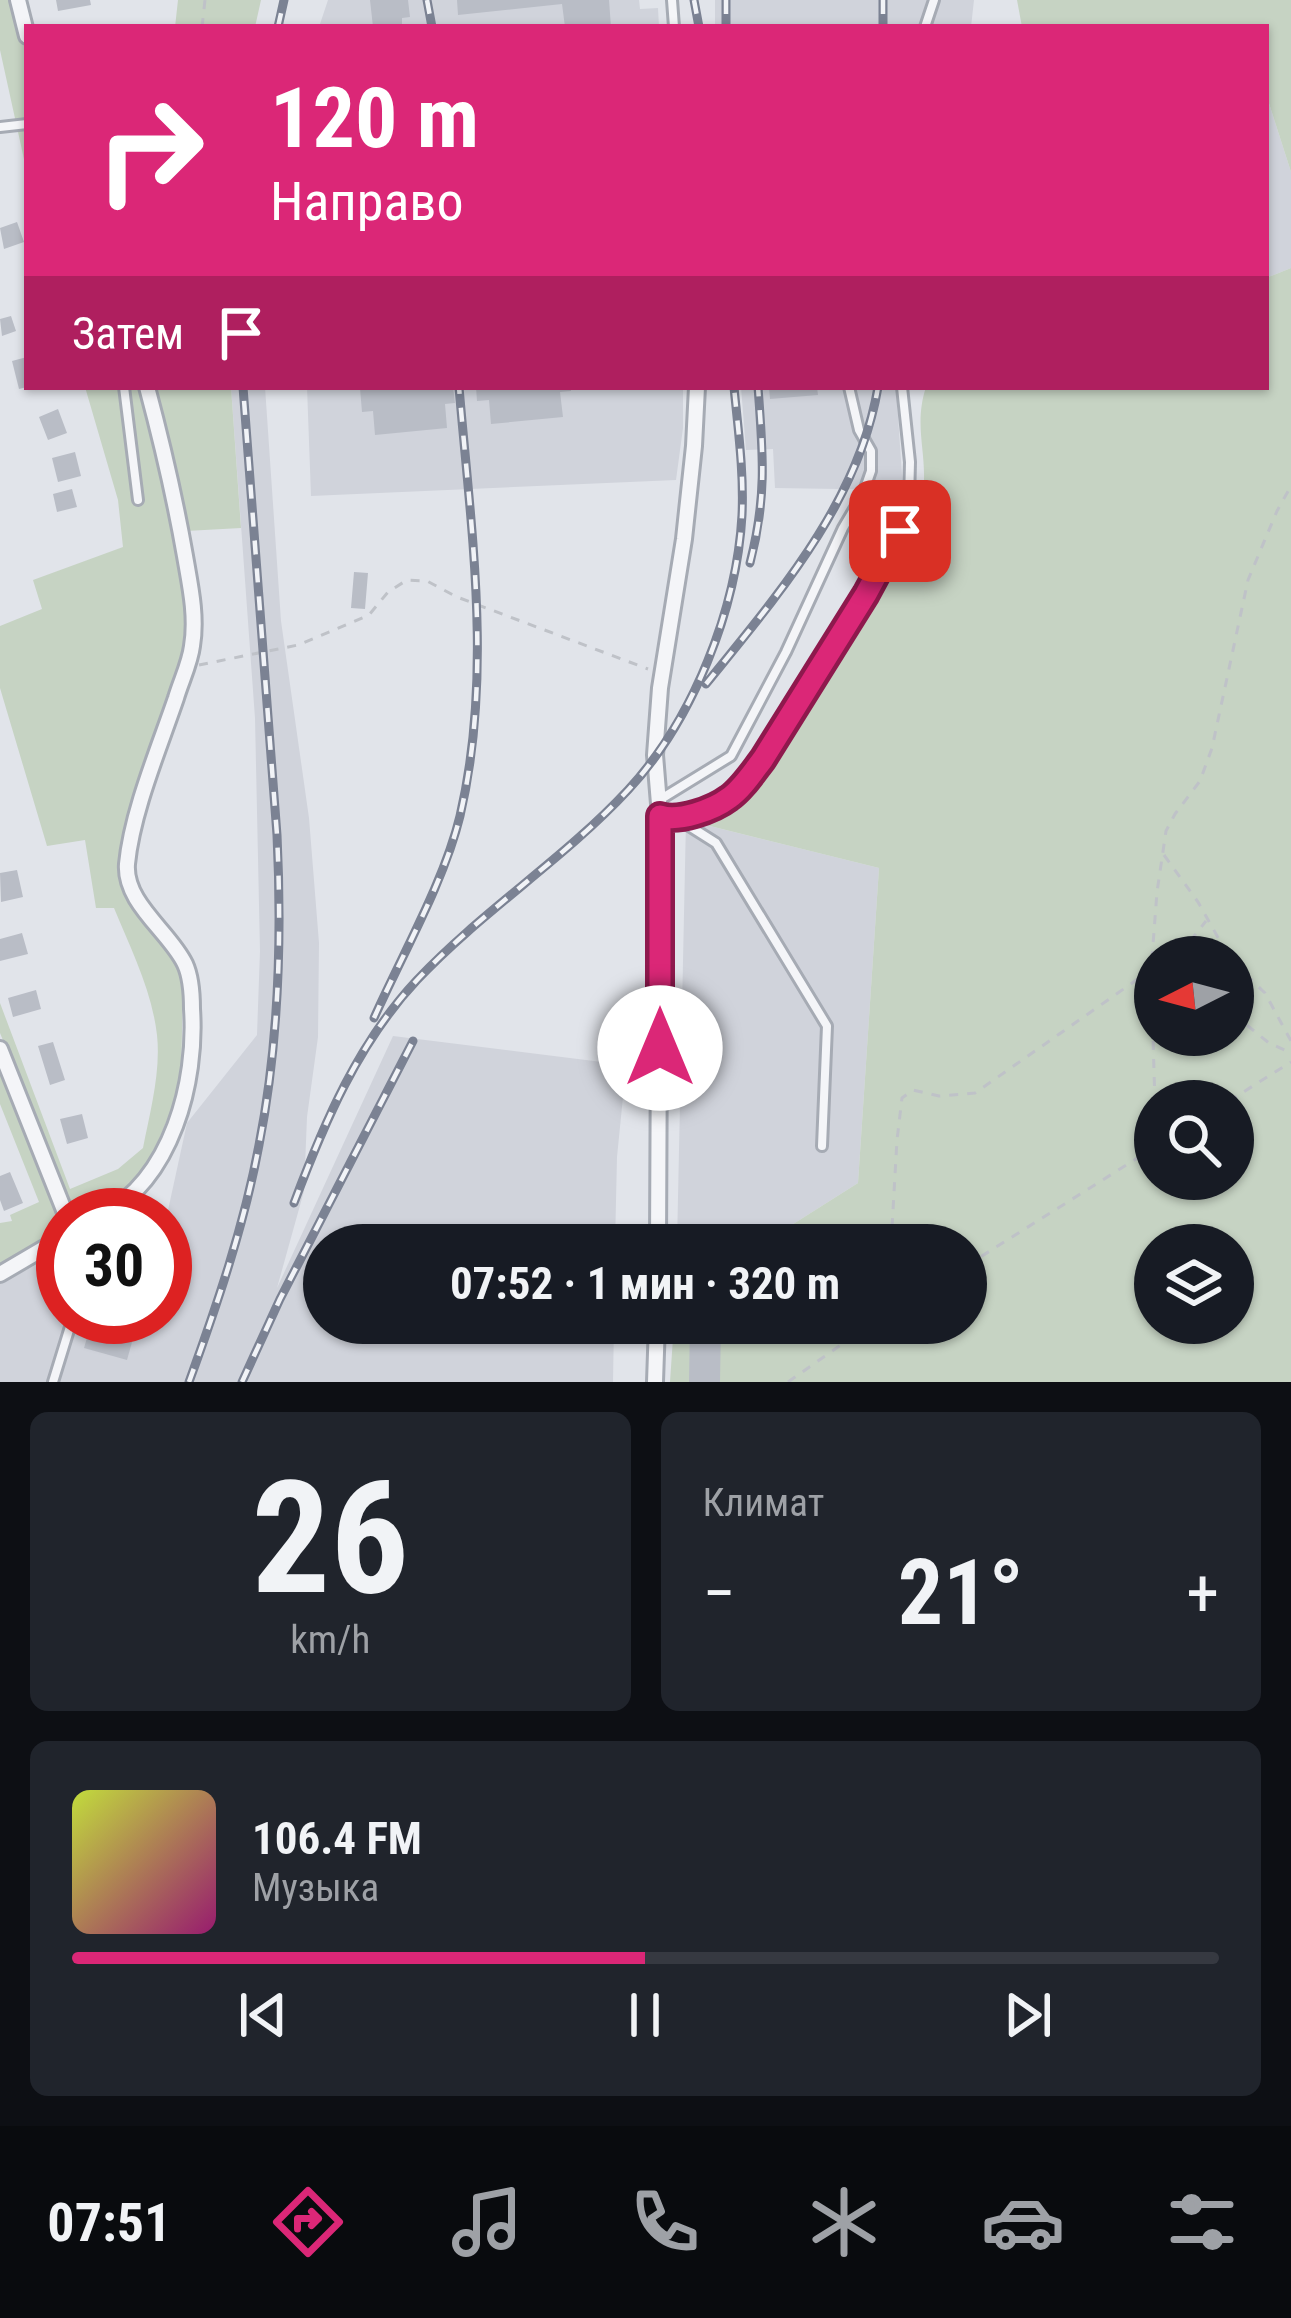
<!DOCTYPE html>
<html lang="ru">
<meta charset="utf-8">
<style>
:root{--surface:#171b24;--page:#20242c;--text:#f1f3f6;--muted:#9ea1a6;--line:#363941;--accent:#db2777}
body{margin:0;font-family:"Roboto Condensed",sans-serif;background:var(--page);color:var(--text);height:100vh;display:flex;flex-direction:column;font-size:45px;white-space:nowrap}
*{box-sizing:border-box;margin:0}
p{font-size:39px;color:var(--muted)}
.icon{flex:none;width:66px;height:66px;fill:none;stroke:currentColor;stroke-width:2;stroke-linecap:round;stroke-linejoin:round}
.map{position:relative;height:1382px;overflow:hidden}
.side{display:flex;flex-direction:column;gap:30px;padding:30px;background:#0d0f14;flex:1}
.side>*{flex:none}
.guide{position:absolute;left:24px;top:24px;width:1245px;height:366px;border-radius:0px;box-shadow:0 3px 9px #0004;background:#db2777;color:#fff;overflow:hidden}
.needle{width:78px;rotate:264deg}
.tools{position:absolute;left:1134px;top:936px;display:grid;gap:24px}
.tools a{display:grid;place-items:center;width:120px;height:120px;border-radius:50%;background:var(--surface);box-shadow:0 3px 9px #0004;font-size:60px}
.speed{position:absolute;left:36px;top:1188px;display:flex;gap:24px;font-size:60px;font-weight:700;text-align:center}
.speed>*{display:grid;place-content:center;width:156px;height:156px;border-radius:50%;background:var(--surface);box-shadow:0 3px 9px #0004;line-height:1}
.speed .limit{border:18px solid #d22;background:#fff;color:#111}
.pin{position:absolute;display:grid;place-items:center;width:102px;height:102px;color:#fff;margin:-51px;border-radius:24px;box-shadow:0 6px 18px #0006}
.me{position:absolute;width:132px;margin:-66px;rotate:0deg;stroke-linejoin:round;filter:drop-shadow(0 0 9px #0008)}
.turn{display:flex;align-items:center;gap:42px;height:252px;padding:0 48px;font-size:54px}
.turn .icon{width:156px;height:156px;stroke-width:2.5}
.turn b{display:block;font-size:84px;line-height:102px}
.then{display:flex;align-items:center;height:114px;padding:0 48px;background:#0003;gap:24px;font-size:45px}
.big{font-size:90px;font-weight:700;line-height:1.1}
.side .tile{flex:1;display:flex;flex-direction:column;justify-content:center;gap:18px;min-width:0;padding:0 42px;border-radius:18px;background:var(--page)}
.side .dial{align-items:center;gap:0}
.dial b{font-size:156px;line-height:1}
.song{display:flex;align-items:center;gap:36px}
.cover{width:144px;height:144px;border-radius:18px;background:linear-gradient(135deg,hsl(70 70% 55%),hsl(320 70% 35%))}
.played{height:12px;border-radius:6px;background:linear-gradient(90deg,var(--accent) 50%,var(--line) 50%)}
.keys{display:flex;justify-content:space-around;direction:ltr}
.heat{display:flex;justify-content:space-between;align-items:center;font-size:66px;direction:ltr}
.side .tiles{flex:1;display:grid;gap:30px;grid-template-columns:1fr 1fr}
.tile:last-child{grid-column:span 2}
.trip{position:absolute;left:303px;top:1224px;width:684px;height:120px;border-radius:60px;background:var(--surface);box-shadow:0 3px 9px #0004;font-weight:700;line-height:120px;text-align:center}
.dock{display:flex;height:192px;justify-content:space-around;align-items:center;background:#090b0e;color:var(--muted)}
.dock .icon{width:84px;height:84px}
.dock .current{color:var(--accent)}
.dock b{font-size:54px;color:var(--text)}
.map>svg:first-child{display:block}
.built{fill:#d0d3db}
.green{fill:#c6d3c3;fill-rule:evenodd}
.building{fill:#b9bdc6}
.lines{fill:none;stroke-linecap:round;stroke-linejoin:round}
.lane-casing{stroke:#a6abb4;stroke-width:14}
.street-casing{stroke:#a6abb4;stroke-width:20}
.path{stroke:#bfc2c8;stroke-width:3;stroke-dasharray:9 9;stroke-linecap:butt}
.lane{stroke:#f4f5f8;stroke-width:8}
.street{stroke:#f4f5f8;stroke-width:14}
.rail-casing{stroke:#7b8293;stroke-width:9}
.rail{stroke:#f1f3f7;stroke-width:4.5;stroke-dasharray:14;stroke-linecap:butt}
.route-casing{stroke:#8e194d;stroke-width:30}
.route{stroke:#db2777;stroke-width:21}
</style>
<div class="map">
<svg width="1291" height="1382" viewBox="0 0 1291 1382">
<rect width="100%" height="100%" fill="#e1e4ea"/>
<path class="built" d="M328,0H639L640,9L658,8L659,27H319Z
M715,0H974L971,27H715Z
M1266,94L1291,172V268L1266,278Z
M231,387H265L281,621L309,818L319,943L318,1037L307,1117L304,1191L277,1288L393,1036L618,1064L625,1077L617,1157L615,1245H324V1323H614L613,1382H0V1284L63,1250V1317H165V1224L187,1123L257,1035L260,951L255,718Z
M307,387H683V428L676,480L311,496Z
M741,387H896L903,490L775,488L773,449L746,450Z
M686,820L879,868L858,1183L760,1245H677Z"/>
<path class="green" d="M0,0H14L27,54V173L0,50Z
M178,0H261L255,27H175Z
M1017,0H1291V172L1266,94V27H1022Z
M1291,268V1382H670L674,1323H966V1245H760L858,1183L879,868L686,820L737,797L760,780L896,554C906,535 921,514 923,492C928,454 913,427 926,387H1266V278ZM1155,957H1233V1035H1155ZM1155,1101H1233V1179H1155ZM1155,1245H1233V1323H1155Z
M85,387H143L165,477L188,613L185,641L126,833L132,902L183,976L181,1085L150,1162L122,1199L90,1215H74L0,1033V1003L70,1189L118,1169L143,1148C150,1112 161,1072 157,1035C152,991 131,949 114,908H96L85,840L47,846L0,688V626L42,609L33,580L123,547L118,500Z
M157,387H231L241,528L186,531Z
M0,1070L51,1197L60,1228L48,1239L0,1265V1223L12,1221L10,1215L39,1202L0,1104Z"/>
<path class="building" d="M56,0H90L91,5L58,11Z
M370,0H408L410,17L402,18V27H373Z
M457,0H609L611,27H565L562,4L458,15Z
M17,222L24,242L4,249L0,228Z
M11,316L16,331L2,336L0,319Z
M27,357V387L19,389L12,361Z
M453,387L455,403L445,404L447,428L375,435L373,411L362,412L360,388Z
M476,387H571V391L560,392L563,417L491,424L489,400L477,401Z
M769,387H817L818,395L770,399Z
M58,409L67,433L48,440L39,417Z
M75,452L81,476L58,482L52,458Z
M72,489L77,507L57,512L53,494Z
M354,572L368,573L365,609L351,608Z
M17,870L23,897L1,902L0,873Z
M22,933L28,954L0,961V939Z
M36,990L41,1009L13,1017L8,998Z
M53,1042L65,1080L50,1085L38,1046Z
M82,1114L88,1138L67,1144L60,1119Z
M10,1172L23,1203L4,1211L0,1200V1176Z
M93,1317H139L127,1360L84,1348Z
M690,1323H721L720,1382H689Z"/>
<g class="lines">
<defs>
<path id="lane" d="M672,0L674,27
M925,27L934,0
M0,127L27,124
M124,387L138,500
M661,799L731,756L786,652L843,528L863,494L871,471V451L859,430L849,387
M670,819C689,814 713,810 729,798C742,789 753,772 763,759L866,594L900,531L909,501L910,462L902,387
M673,820L686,824L716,843L827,1026L822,1146
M53,1382L73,1317"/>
<path id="street" d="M18,0L27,36
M0,1049L66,1215
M103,1215C172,1178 197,1082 192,1009C192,996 191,977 185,964C170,932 124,903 127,864C132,812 159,748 176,698C181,681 190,663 192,646C197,616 190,585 185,556C175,499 162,443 147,387
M658,1245L660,816L655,755L660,688L684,539L694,446L697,387
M0,1274L63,1237
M655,1382L657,1323"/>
</defs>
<use href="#lane" class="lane-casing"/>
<use href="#street" class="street-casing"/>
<path class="path" d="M202,27L205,0
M199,665L298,645L334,630L369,615L388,592L407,580L427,581L457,597L648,669
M1164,855L1198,902L1229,957
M1179,955L1206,921
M1168,957L1179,955L1181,957
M1233,962L1265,993L1291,1041
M1233,1014L1269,1043L1291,1053
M1229,1101L1291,1062
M1155,1104L1151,971L1157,892L1166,831L1175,814L1200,781L1212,748L1248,580L1277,511L1291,486
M891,1245L897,1140L902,1098L913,1090L939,1096L975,1093L1155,967
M966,1266L1155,1147
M846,1341L875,1323
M788,1382L845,1342L855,1323"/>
<use href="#lane" class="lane"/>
<use href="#street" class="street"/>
<defs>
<path id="rail" d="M427,0L432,27
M694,0L699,27
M726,0V27
M883,0V27
M278,27L284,0
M750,563C767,497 763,454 758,387
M706,684C777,596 859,502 878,387
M374,1018C402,955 444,882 460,816C493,674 471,530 459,387
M294,1203C324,1123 358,1043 417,980C482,911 564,859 628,790C693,720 737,609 742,515C744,472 738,429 734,387
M189,1382C217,1305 244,1226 259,1145C279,1043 282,938 277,835L243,387
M242,1382L280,1299L413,1041"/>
</defs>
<use href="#rail" class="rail-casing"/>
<use href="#rail" class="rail"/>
</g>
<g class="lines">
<defs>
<path id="route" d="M660,1048V816C679,822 713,810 729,798C742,789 753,772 763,759L866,594L900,531"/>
</defs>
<use href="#route" class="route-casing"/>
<use href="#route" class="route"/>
</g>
</svg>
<div class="tools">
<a><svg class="needle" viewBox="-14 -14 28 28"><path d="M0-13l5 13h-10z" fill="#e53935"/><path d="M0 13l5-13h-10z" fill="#9ea1a6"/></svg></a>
<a><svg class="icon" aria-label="search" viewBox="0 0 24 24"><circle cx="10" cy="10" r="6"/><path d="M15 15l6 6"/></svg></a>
<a><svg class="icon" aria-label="layers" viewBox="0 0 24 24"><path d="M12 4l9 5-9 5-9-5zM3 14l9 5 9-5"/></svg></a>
</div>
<div class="speed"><div class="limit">30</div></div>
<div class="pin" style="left:900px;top:531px;background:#d93025"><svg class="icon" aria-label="arrive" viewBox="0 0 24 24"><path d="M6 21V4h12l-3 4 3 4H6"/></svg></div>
<svg class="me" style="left:660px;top:1048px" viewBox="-20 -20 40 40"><circle r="19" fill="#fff"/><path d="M0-13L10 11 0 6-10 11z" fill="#db2777"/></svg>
<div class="trip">07:52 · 1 мин · 320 m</div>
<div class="guide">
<div class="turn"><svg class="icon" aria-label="right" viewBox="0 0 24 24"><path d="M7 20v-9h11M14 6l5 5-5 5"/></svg><div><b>120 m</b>Направо</div></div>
<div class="then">Затем<svg class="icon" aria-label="arrive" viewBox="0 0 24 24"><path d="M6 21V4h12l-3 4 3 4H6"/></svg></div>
</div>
</div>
<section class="side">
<div class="tiles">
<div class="tile dial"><b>26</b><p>km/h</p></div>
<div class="tile"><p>Климат</p>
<div class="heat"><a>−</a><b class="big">21°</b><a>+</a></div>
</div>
<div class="tile">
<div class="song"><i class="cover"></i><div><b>106.4 FM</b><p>Музыка</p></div></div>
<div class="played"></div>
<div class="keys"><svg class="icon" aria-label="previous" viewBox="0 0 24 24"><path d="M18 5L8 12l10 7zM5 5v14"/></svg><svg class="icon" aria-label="pause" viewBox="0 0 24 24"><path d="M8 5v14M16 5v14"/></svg><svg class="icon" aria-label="next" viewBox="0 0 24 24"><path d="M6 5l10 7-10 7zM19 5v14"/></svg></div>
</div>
</div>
</section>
<nav class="dock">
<b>07:51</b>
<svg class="icon current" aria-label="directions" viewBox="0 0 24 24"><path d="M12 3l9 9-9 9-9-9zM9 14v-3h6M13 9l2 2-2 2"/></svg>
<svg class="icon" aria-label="music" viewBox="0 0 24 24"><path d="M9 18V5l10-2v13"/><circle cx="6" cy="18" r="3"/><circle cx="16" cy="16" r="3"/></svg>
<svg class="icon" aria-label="phone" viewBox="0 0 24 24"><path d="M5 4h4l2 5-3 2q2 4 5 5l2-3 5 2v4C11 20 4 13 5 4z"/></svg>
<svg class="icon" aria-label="climate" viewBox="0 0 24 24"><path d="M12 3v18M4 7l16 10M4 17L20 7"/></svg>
<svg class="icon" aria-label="car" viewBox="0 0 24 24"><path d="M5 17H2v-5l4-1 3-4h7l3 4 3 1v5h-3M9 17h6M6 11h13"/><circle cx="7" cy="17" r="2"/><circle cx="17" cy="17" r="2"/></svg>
<svg class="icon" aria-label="filters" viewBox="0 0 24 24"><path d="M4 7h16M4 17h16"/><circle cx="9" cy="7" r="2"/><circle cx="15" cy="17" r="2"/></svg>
</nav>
